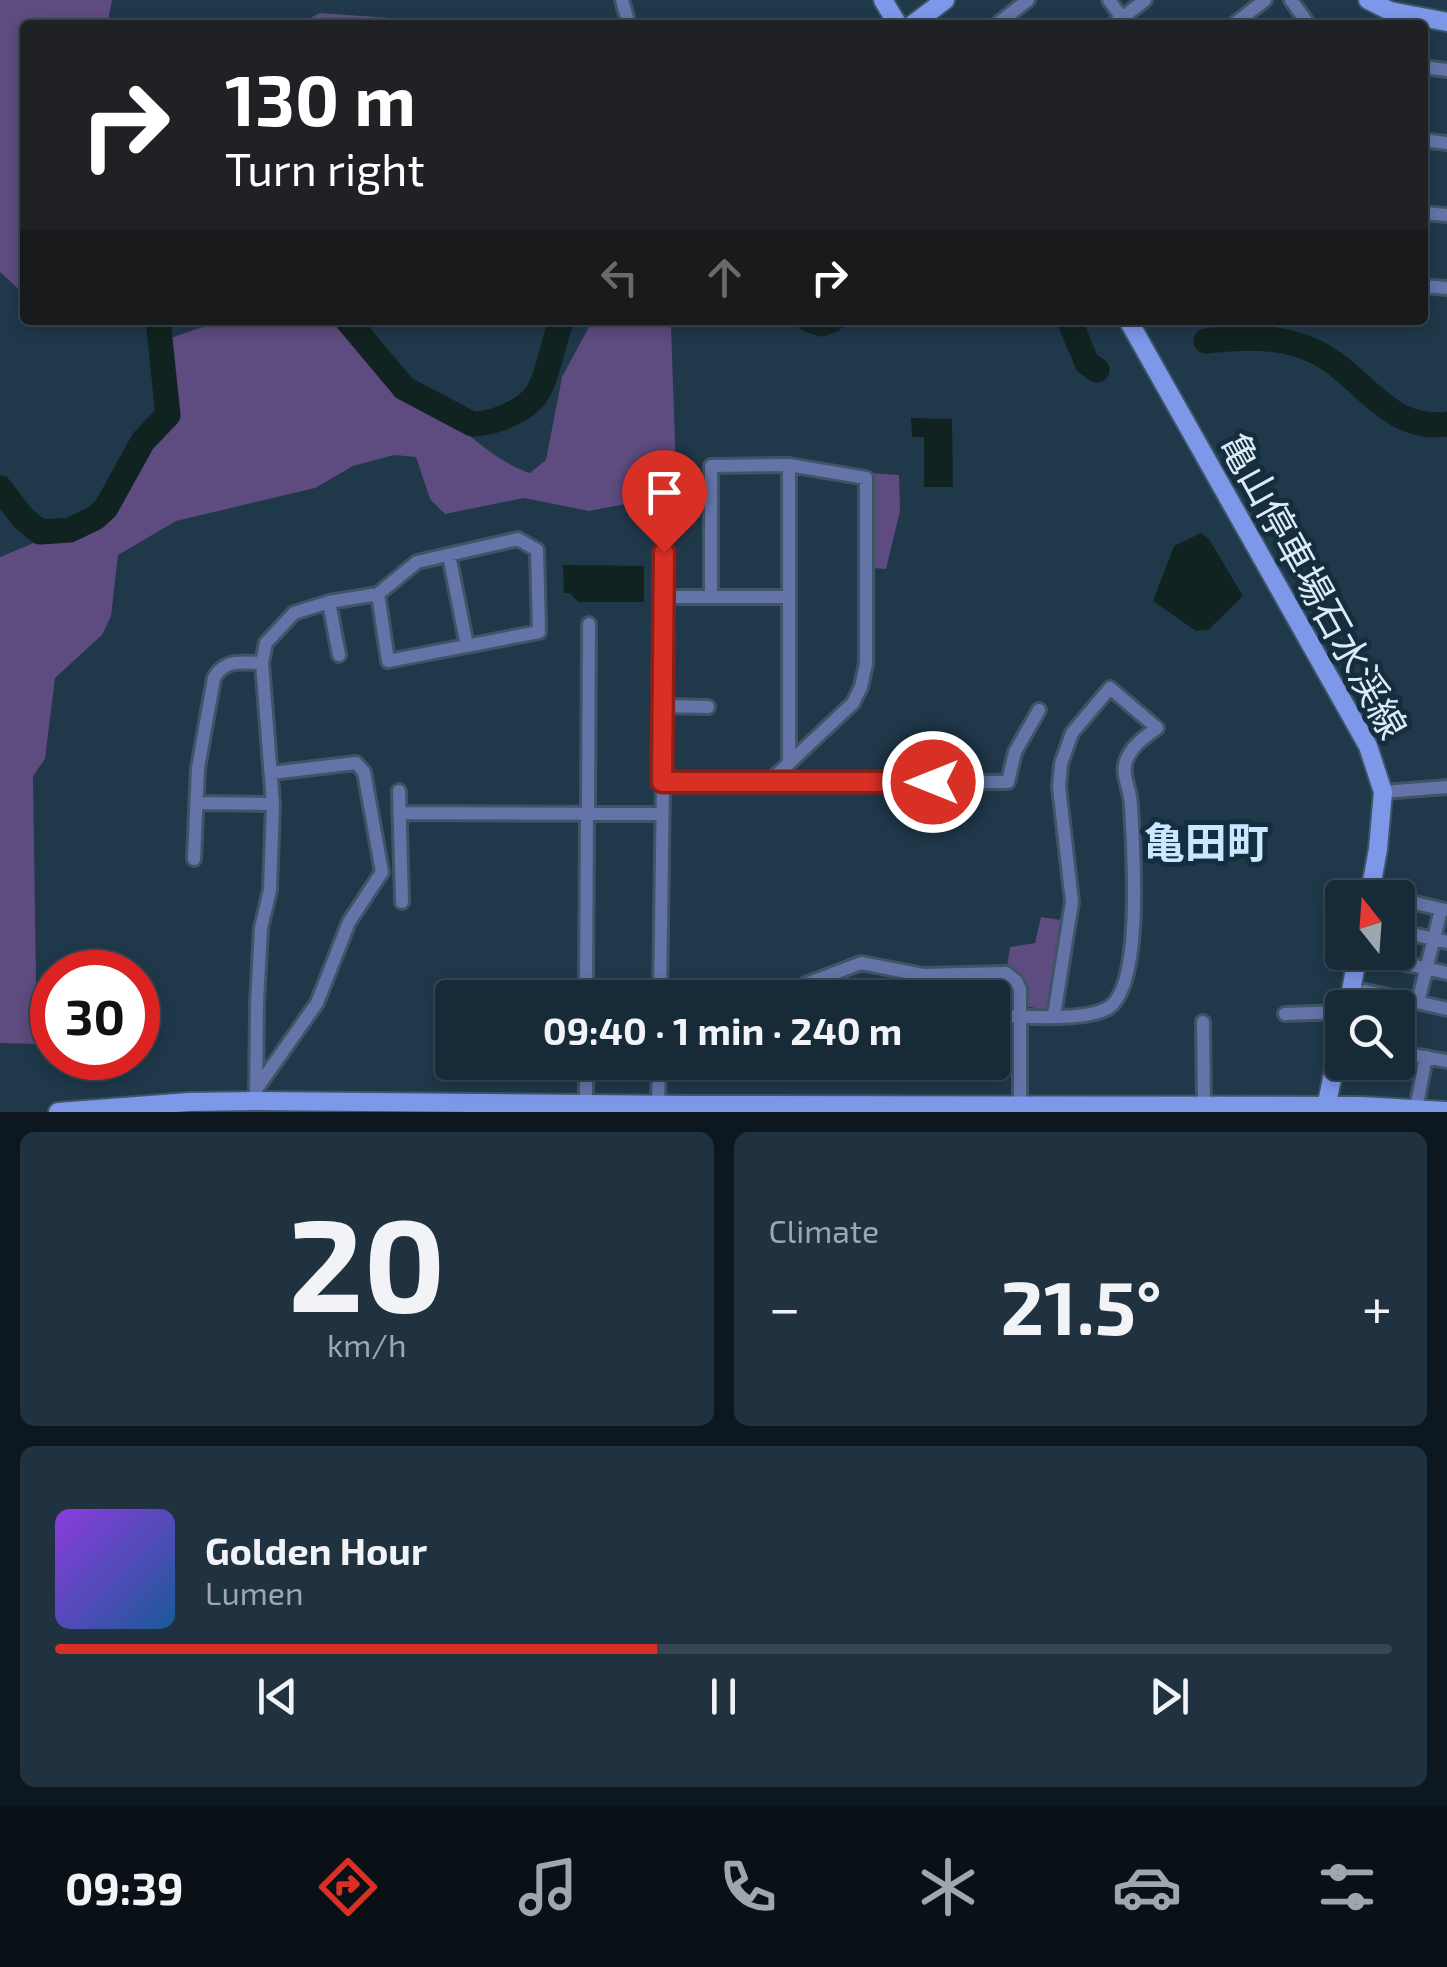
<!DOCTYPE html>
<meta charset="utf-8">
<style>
:root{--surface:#172a38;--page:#203240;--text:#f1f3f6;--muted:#9ea7ae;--line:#364653;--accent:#d93025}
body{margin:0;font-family:"Exo 2","Noto Sans JP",sans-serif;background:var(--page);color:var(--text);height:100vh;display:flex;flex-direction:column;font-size:38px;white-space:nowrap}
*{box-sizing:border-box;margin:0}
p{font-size:32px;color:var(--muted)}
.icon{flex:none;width:55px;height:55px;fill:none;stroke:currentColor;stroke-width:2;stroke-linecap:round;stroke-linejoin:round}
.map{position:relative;height:1112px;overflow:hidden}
.details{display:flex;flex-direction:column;gap:20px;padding:20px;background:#0d171f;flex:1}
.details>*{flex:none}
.guide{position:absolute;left:20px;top:20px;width:1408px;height:305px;border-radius:10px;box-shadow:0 5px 15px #0003,0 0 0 2px var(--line);background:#202124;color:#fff;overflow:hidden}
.needle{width:65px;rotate:343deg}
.tools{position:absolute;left:1325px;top:880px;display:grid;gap:20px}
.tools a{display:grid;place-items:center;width:90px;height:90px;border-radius:10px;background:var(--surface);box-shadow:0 5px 15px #0003,0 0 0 2px var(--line);font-size:50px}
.speed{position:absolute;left:30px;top:950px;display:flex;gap:20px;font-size:50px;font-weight:700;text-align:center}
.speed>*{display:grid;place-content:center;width:130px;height:130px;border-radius:50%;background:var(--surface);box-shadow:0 5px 15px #0003,0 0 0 2px var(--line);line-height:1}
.speed .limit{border:15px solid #d22;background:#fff;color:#111}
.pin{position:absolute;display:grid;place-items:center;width:85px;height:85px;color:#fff;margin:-102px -42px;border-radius:50% 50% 50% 0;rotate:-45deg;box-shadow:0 0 10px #0007}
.pin .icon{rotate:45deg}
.me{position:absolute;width:110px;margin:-55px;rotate:270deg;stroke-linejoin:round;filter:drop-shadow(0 0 8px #0008)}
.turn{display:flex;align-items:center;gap:35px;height:210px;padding:0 40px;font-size:45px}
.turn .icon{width:130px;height:130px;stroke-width:2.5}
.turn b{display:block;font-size:70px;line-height:85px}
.lanes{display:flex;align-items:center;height:95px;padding:0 40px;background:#0003;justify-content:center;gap:50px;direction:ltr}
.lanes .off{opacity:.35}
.big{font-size:75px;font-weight:700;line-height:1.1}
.details .widget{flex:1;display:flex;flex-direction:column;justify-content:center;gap:15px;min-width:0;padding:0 35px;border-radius:15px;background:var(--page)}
.details .dial{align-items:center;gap:0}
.dial b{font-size:130px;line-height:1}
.song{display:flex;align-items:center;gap:30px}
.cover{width:120px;height:120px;border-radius:15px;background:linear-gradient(135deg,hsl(270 70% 55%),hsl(210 70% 35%))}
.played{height:10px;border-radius:5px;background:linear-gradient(90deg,var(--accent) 45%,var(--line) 45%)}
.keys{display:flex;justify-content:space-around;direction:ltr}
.heat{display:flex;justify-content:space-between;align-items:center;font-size:55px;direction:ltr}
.details .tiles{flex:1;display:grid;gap:20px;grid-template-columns:1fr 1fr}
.widget:last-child{grid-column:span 2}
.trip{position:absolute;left:435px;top:980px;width:575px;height:100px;border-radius:10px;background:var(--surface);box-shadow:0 5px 15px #0003,0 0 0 2px var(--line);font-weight:700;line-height:100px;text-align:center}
.menu{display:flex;height:160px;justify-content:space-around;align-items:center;background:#091116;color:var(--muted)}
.menu .icon{width:70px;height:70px}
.menu .selected{color:var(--accent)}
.menu b{font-size:45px;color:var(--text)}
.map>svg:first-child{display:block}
.green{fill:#5e4b7f}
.water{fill:#112320}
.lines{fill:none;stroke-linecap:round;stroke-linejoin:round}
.river{stroke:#112320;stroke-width:25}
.street-casing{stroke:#3d5566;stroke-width:18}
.secondary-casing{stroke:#3d5566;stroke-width:22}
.street{stroke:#6474a8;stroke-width:12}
.secondary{stroke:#7d97e9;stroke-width:18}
.route-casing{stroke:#8d1f18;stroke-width:25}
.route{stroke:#d93025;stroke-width:18}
.labels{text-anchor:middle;stroke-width:10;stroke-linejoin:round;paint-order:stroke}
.street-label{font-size:38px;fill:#dcebf6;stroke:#152e3f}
.quarter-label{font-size:42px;font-weight:bold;fill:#c9e7fe;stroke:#152e3f}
</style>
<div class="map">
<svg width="1447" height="1112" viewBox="0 0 1447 1112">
<rect width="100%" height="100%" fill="#1f384a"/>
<path class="green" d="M0,0H112L107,25H25V295L0,272Z
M320,13L405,19L418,25H296Z
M223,320H357C402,366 471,454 530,473L546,460L562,377L590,325C618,318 644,318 671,327L676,469L669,487L652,499L589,511L524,498L445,514L430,499L416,457L394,455L353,466L315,488L176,521L118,555L111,616L102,635L55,678L45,759L33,776L37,1044L0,1043V557L84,522L159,422L168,339Z
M871,473L899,475L900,511L886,569L872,568Z
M1041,917L1061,920L1049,1004L1044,1010L1026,1006L1023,979L1007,966L1010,947L1035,943Z"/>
<path class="water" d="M911,418L952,419L953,487H924V437H912Z
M1201,533L1209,539L1243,596L1208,630L1196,631L1153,601L1174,546Z
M563,565L644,566V602H578L570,593H564Z"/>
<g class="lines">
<path class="river" d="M347,320L404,388L472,424C492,424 524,412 536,395C548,378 553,341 562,320
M809,320L822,324L832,320
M1069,320L1087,363L1097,370
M1206,341C1243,337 1279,335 1314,351C1362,373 1387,433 1447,424
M0,488L23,518L40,532L70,530L95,518L106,508L143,441L168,415L158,320"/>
<defs>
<path id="street" d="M622,0L629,25
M1109,0L1122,18L1112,25
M1291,0L1309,25
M1122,18L1145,0
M996,25L1028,0
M1233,25L1265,0
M1422,67L1447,70
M1422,140L1447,143
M1422,213L1447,215
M1422,286L1447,288
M449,555L467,646
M664,597V552
M711,597H789
M329,602L339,655
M663,706L708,707
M789,762V465
M769,782L853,703L861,687L866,664V478L789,465L711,466V597H664L663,782H1008L1015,752L1039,710
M399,791L402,902
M1383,792L1447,787
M197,803L273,804
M588,812L589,624
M399,813L662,814
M194,859L198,768L214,678C225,658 243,663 262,663
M1398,899L1445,910
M1398,931L1447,942
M1379,958L1447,973
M1365,991L1408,1000
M586,998L587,812
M660,998L663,782
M795,998L806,984L861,963L923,975L1006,973L1016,981L1020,989V1106
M1418,1002L1441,910
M1285,1014L1342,1012
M992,1016C1022,1016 1084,1022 1108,1008C1144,986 1133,846 1131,806C1131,791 1121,775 1126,761C1132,745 1145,737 1157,728L1110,688L1072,733L1061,764L1059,787L1072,902L1054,1015
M1203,1022L1204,1107
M1398,1041L1408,1000L1447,1009
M1398,1047L1406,1054L1447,1061
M257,1088L317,1003L349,922L382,872L364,772L356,763L271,773
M256,1101L257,1003L261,928L270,890L273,804L262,663L266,643L294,613L329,602L378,594L417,562L518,539L537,550L539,632L388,661L378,594
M586,1104V1062
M658,1105L659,1062
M1416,1109L1426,1057"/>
<path id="secondary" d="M883,0L898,25
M1368,0L1390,11L1447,22
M912,25L945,0
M1128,320L1368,746L1383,792L1378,849L1369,898
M1348,1008L1358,952
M58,1112L189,1102L256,1101L690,1105L1361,1106L1447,1111
M1325,1112L1342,1031"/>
</defs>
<use href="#street" class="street-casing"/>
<use href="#secondary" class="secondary-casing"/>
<use href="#street" class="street"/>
<use href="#secondary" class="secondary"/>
</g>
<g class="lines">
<defs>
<path id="route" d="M664,552L662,782H933"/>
</defs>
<use href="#route" class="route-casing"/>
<use href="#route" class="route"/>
</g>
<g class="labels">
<g class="street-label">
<text transform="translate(1313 586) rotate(61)" y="13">亀山停車場石水渓線</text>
</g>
<g class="quarter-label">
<text x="1206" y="858">亀田町</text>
</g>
</g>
</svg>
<div class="tools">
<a><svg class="needle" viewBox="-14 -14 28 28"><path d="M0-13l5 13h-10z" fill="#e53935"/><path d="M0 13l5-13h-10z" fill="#9ea7ae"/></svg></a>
<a><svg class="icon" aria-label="search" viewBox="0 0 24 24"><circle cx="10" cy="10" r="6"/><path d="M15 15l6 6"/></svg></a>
</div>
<div class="speed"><div class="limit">30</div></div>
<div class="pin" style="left:664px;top:552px;background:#d93025"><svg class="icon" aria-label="arrive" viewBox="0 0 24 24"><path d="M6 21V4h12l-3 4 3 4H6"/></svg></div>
<svg class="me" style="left:933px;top:782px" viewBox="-20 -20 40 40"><circle r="17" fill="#d93025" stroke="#fff" stroke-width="3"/><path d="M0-11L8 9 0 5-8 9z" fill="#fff"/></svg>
<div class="trip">09:40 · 1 min · 240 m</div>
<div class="guide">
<div class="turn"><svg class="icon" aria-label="right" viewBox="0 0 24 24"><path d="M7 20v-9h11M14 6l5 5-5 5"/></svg><div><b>130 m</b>Turn right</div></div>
<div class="lanes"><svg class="icon off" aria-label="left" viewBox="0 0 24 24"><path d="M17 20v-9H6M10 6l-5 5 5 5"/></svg><svg class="icon off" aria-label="ahead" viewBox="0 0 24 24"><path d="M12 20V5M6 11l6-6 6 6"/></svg><svg class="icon" aria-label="right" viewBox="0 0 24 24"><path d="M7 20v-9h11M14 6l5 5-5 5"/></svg></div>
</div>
</div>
<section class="details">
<div class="tiles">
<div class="widget dial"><b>20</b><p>km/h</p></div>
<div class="widget"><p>Climate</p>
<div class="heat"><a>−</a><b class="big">21.5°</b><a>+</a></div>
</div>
<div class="widget">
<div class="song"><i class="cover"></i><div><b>Golden Hour</b><p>Lumen</p></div></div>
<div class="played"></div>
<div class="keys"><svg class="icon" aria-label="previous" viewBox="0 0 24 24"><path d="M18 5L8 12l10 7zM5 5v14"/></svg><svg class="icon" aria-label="pause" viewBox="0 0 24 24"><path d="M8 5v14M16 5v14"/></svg><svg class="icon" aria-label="next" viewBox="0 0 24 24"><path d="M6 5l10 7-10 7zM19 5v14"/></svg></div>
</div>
</div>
</section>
<nav class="menu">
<b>09:39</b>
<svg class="icon selected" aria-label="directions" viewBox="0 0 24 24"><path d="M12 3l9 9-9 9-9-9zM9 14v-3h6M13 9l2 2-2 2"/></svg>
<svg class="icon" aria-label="music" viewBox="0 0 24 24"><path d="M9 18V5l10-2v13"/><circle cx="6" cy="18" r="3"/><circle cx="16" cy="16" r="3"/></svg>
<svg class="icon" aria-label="phone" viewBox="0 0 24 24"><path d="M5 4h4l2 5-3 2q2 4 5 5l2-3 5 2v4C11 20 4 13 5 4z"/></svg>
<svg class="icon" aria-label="climate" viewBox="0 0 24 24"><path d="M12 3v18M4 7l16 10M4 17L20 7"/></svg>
<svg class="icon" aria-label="car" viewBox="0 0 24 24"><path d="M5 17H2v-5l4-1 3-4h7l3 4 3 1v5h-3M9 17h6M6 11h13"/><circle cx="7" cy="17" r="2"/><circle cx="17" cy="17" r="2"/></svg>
<svg class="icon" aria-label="filters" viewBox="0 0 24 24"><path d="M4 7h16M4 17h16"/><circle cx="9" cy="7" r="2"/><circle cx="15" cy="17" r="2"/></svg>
</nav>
